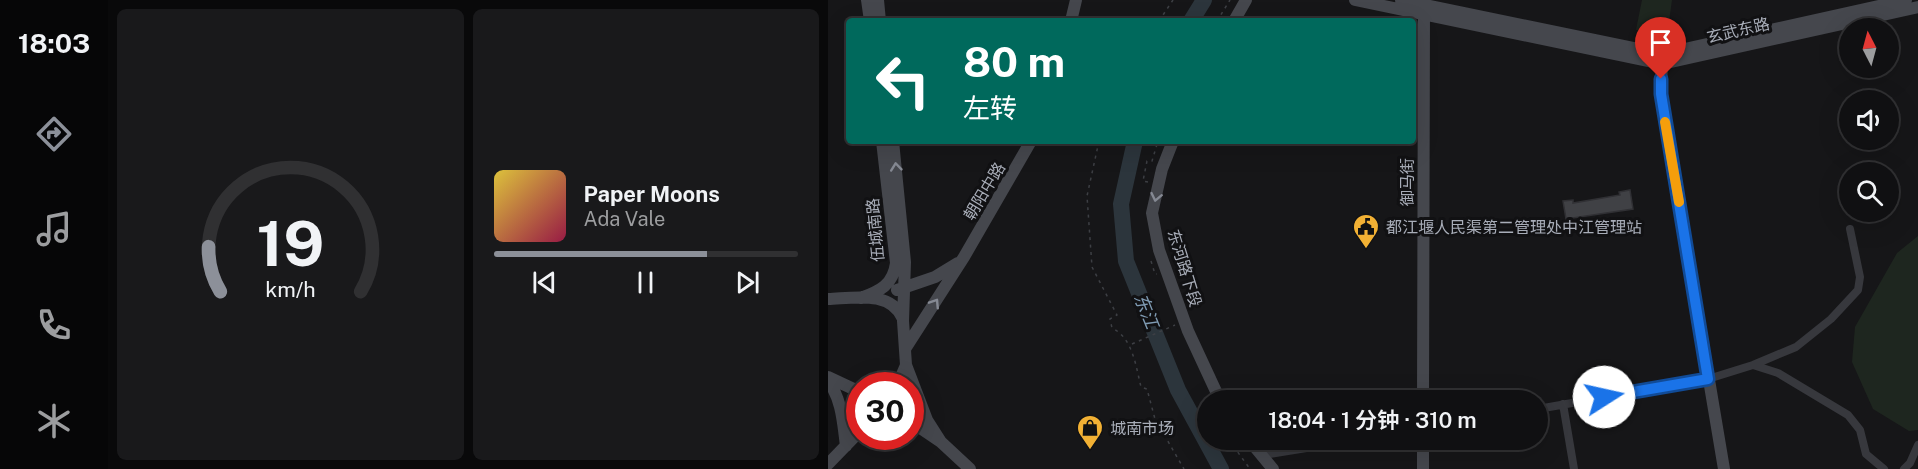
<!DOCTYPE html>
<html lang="zh">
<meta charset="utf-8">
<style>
:root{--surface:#101012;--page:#19191b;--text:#f1f3f6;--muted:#9c9d9f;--line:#303032;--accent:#8c9099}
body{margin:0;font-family:"Public Sans","Noto Sans SC",sans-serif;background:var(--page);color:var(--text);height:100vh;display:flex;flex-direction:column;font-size:22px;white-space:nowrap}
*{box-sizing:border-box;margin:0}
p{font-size:20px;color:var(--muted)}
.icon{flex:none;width:33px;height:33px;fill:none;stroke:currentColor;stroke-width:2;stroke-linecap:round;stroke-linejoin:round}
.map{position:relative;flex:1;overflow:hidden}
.panel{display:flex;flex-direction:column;gap:9px;padding:9px;background:#09090a;width:720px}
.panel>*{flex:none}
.guide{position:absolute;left:18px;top:18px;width:570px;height:126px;border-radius:6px;box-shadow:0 6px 24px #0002,0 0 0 2px var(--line);background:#00695c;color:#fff;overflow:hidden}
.needle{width:39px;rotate:354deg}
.buttons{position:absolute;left:1011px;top:18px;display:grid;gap:12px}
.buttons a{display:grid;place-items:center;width:60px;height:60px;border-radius:50%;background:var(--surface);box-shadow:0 6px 24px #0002,0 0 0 2px var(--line);font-size:30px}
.speed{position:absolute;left:18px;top:372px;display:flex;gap:12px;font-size:30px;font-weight:700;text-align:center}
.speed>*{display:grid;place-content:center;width:78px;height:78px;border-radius:50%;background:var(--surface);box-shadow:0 6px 24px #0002,0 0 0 2px var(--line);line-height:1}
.speed .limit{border:9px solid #d22;background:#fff;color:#111}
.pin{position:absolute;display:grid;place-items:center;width:51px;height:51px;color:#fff;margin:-62px -26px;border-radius:50% 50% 50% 0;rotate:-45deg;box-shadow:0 0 6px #0007}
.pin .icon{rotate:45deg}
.me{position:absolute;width:66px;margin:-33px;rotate:80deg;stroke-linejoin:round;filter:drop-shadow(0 0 4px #0008)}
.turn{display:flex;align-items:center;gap:21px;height:126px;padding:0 18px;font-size:27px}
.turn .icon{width:78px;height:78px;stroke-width:2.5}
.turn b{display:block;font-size:42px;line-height:51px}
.panel .card{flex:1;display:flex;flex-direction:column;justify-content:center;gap:9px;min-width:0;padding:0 21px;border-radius:9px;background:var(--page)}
.panel .dial{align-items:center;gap:0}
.dial svg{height:156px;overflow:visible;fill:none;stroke:var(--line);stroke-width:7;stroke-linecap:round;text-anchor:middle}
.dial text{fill:var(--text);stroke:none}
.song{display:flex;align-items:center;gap:18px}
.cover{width:72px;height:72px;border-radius:9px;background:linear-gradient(135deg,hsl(50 70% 55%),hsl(340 70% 35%))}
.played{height:6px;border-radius:3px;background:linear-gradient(90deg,var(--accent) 70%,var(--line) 70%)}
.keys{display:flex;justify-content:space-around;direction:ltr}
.panel .tiles{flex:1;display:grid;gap:9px;grid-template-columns:repeat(2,1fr)}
.trip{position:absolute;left:369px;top:390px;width:351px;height:60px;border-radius:30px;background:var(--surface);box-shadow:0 6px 24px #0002,0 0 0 2px var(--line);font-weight:600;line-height:60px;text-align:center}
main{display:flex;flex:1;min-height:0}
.menu{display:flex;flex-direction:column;width:108px;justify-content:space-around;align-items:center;background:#060607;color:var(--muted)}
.menu .icon{width:42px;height:42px}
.menu .current{color:var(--accent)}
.menu b{font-size:27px;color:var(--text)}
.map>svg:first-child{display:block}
.green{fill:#1e261f}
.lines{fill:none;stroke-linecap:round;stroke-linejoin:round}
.river{stroke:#2c353c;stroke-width:16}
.building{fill:#404145;stroke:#303034;stroke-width:1.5}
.path{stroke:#3d3f44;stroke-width:1.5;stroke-dasharray:3 4.5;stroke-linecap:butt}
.street{stroke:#37383d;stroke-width:8}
.secondary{stroke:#45474d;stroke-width:12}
.oneway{stroke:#858993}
.route-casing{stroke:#114b97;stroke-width:15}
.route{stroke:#1a73e8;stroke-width:10}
.slow{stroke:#f59e0b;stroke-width:10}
.labels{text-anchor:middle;stroke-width:6;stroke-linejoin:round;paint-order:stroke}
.street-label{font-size:16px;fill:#a8adb8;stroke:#111113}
.poi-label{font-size:16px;fill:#a8adb8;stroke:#111113;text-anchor:start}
.water-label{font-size:18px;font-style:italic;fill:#7f9bb3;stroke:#111113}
</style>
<main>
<nav class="menu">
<b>18:03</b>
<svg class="icon current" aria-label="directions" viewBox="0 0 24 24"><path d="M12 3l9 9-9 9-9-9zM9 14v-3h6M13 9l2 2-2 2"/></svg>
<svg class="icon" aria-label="music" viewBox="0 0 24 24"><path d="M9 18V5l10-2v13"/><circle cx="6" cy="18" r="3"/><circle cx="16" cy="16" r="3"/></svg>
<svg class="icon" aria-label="phone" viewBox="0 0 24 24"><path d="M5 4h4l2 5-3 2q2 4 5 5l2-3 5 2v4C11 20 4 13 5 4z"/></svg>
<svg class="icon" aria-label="climate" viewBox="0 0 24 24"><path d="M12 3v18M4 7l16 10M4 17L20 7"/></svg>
</nav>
<section class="panel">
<div class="tiles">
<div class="card dial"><svg viewBox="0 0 100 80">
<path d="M14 69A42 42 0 1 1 86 69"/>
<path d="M14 69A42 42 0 0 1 8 46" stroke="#8c9099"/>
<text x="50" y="56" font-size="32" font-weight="700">19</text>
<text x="50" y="72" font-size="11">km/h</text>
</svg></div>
<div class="card">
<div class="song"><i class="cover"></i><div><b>Paper Moons</b><p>Ada Vale</p></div></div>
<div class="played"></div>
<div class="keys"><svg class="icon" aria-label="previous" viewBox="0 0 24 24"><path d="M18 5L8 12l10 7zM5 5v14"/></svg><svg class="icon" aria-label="pause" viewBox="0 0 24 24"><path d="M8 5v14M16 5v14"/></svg><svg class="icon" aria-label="next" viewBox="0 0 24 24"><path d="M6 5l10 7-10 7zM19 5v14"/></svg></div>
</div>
</div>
</section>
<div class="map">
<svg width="1090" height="469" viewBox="0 0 1090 469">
<rect width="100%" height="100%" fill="#161618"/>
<path class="green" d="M814,0H844L839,36L808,30Z
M1090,236V430L1081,431L1045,409L1024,362L1027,327L1069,253Z"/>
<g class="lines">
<path class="river" d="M363,21L376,0
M307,141L293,204L298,261L350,390L393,469"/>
</g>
<path class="building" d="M802,190L805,209L738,219L735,201L745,200V203L792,195L791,192Z"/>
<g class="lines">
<path class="path" d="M331,21L345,0
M389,21L402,0
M271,141L259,196L264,267L289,315L282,319L284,328C305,338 308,367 313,387L319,389L327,419L356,469
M320,182L315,181L319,161H324L330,141
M323,261L327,274H329
M304,344L347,325
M401,440L422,469"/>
<path class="street" d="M925,365L950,373L1020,415L1032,430L1038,454L1056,469
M735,404L746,469
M710,409L880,379L925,365L968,347L1003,319L1030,290L1032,277L1022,229
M435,455L528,440
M1076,469L1082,463L1090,445"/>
<path class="secondary" d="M39,0L42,21
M50,0L52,21
M527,0L834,64L1090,7
M573,0L834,54L1078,0
M243,21L248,0
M406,21L418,0
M834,59L833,94L896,469
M65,141L77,262L75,321L78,365L69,386
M345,141L334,169L324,213L331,250L360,331L392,400
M69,290L107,277L130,263
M33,298C52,291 65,285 68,263L54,141
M0,299C26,298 63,290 75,319
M77,349L136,257L203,141
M78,365L99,420L113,442
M0,377L32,392
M0,381C14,399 15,423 18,446
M595,400L596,9
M82,421L113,442L142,469
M421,440L445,469
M0,464L32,431
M595,469V440"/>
</g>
<defs><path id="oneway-chevron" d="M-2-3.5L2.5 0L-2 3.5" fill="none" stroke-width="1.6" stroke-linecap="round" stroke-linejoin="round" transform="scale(1.5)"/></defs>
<g class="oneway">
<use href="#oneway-chevron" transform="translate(68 167) rotate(-96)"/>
<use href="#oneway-chevron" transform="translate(328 197) rotate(102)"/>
<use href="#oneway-chevron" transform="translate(107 303) rotate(-57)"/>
</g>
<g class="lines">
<defs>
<path id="route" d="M776,397L880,379L833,94V79"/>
</defs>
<use href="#route" class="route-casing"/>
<use href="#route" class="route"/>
<path class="slow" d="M837,122L851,202"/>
</g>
<defs>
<symbol id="civic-pin" viewBox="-11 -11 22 30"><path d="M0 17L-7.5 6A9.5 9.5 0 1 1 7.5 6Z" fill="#f2b134" stroke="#111113"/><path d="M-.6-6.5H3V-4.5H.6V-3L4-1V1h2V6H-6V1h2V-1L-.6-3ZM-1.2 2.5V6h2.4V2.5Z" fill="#111"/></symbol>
<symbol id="shop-pin" viewBox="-11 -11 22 30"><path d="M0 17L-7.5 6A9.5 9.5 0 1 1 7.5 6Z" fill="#f2b134" stroke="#111113"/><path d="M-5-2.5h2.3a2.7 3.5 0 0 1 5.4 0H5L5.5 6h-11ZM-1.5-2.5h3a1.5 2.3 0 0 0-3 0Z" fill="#111"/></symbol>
</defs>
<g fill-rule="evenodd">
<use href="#civic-pin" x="523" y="212" width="30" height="40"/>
<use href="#shop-pin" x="247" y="413" width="30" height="40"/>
</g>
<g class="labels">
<g class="street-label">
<text transform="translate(910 30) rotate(-13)" y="6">玄武东路</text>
<text transform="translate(579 182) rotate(-90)" y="6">御马街</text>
<text transform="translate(156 191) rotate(-59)" y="6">朝阳中路</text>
<text transform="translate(47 230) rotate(-95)" y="6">伍城南路</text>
<text transform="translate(357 268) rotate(73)" y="6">东河路下段</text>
</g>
<g class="poi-label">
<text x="558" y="233">都江堰人民渠第二管理处中江管理站</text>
<text x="282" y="434">城南市场</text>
</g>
<g class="water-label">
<text transform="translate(318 311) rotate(68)" y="6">东江</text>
</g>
</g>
</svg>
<div class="buttons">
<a><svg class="needle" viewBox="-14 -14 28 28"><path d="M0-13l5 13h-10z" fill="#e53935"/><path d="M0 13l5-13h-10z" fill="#9c9d9f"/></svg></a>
<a><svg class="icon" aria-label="sound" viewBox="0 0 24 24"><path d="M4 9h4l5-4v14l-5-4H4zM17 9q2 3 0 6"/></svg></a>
<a><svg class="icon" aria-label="search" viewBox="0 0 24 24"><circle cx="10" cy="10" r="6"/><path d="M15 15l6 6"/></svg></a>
</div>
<div class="speed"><div class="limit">30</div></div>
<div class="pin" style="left:833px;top:79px;background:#d93025"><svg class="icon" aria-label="arrive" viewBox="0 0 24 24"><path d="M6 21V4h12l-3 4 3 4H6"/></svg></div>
<svg class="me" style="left:776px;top:397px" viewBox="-20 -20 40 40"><circle r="19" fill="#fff"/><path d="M0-13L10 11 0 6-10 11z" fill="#1a73e8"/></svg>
<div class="trip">18:04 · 1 分钟 · 310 m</div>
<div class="guide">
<div class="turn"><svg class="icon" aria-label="left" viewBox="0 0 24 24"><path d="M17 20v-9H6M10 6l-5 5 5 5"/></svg><div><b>80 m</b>左转</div></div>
</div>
</div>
</main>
